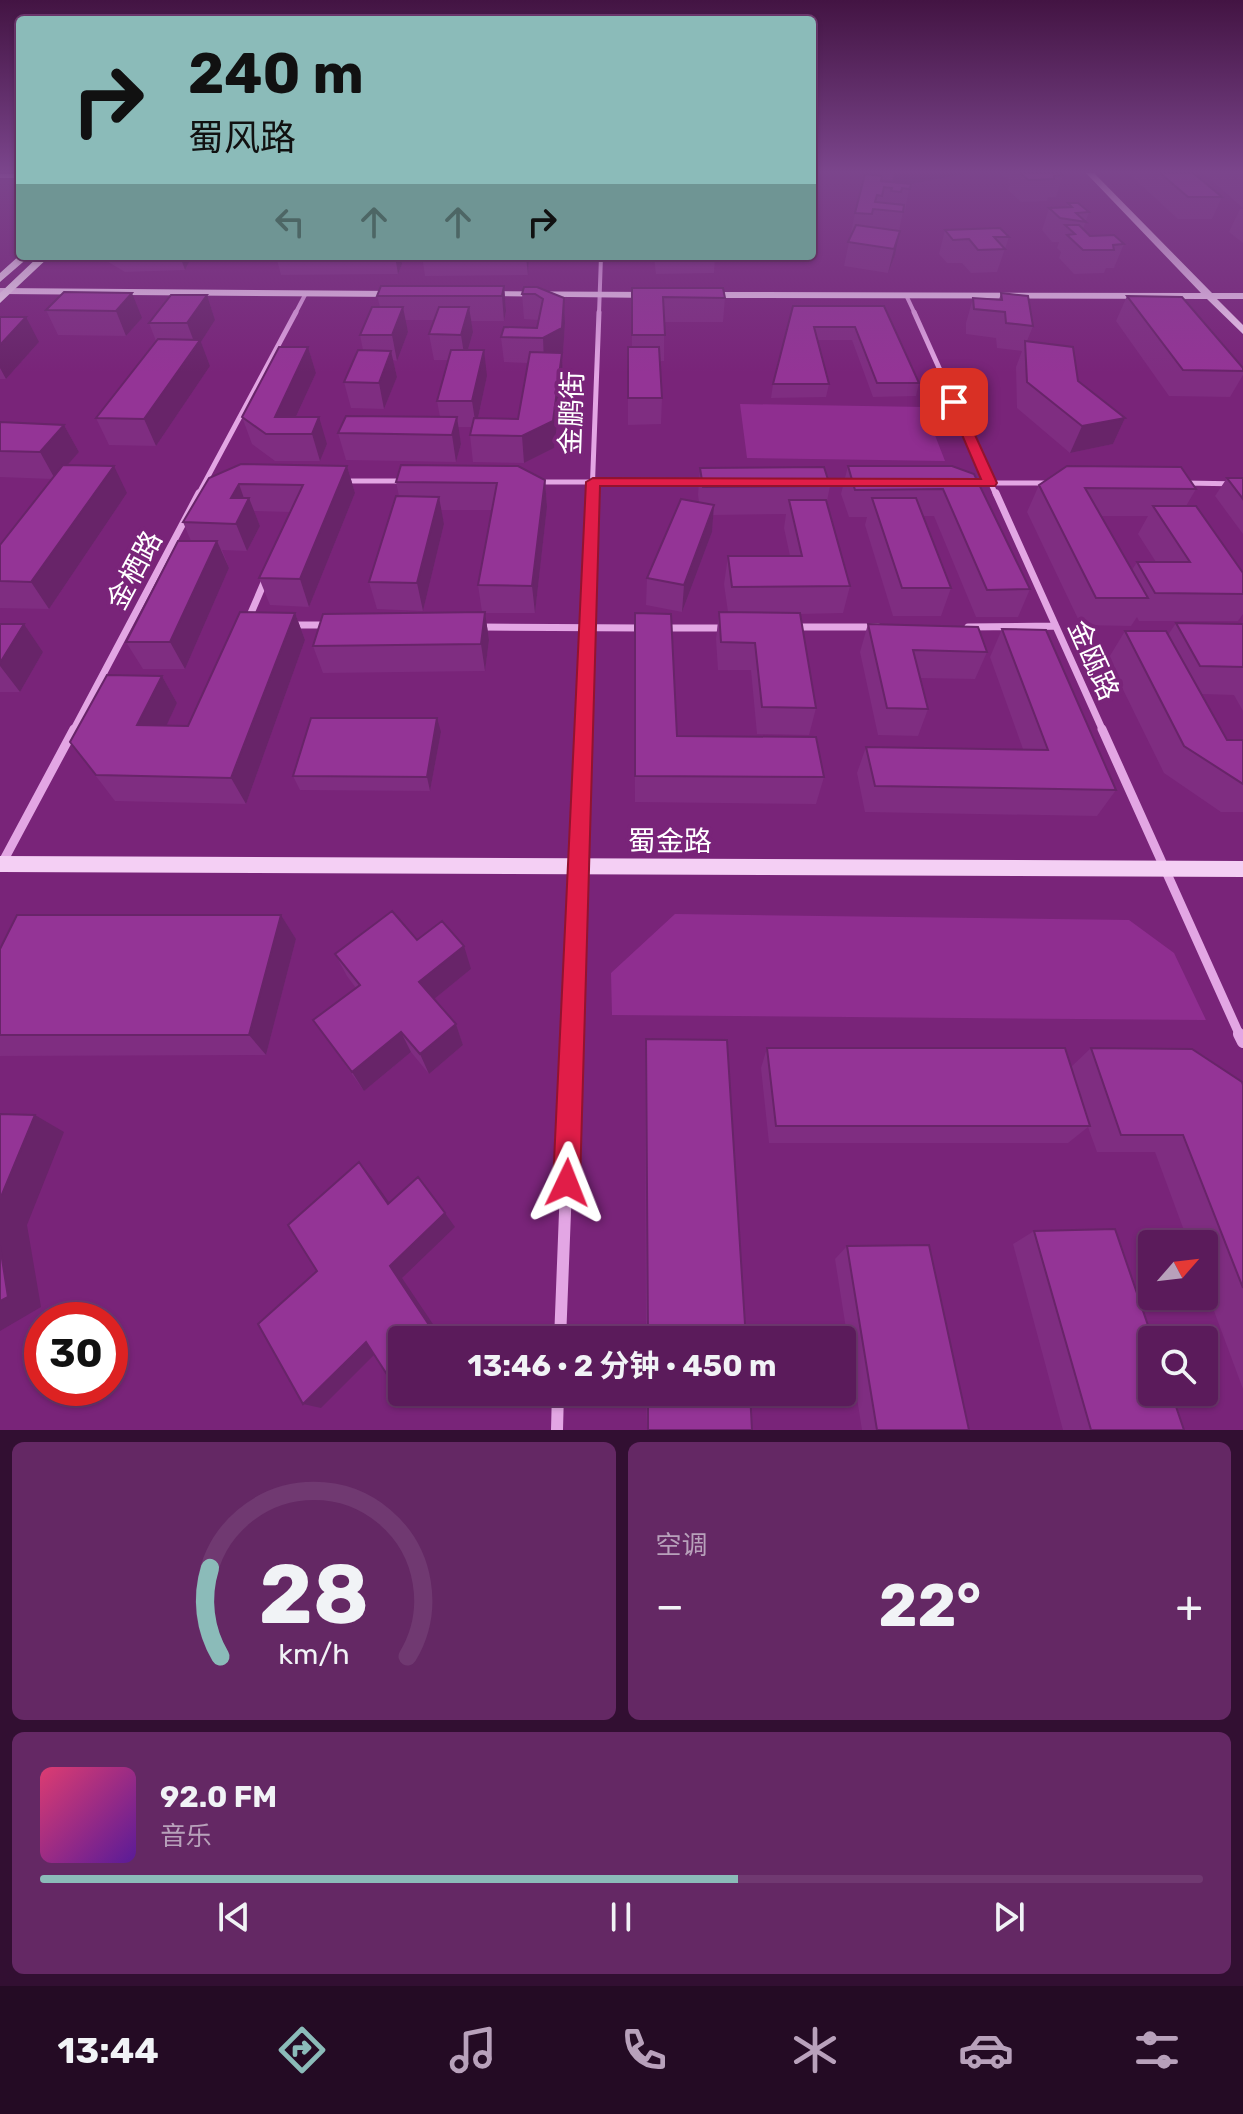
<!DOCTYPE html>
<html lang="zh">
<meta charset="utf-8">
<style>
:root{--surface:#5b1b5b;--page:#642864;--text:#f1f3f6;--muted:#b8a1bb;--line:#703971;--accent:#8bbbb9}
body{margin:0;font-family:Rubik,"Noto Sans SC",sans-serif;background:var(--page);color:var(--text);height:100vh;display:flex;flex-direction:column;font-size:30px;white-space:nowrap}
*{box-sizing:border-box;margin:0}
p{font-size:26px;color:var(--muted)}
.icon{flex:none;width:44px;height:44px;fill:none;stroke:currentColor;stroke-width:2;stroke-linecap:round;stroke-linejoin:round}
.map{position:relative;height:1430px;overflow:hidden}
.side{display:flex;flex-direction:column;gap:12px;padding:12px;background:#320f32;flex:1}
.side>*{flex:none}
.top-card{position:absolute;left:16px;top:16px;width:800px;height:244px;border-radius:8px;box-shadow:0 2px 6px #0004,0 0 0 2px var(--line);background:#8bbbb9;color:#111;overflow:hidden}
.needle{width:52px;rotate:62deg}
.tools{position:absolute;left:1138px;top:1230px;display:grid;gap:16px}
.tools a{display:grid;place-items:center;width:80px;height:80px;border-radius:8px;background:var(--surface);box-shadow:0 2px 6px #0004,0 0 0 2px var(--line);font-size:40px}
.speed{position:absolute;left:24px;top:1302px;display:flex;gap:16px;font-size:40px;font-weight:700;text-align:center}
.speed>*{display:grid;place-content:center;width:104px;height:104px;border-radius:50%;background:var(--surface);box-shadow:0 2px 6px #0004,0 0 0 2px var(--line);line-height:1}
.speed .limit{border:12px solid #d22;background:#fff;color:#111}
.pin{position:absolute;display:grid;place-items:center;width:68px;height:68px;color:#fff;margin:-34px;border-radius:16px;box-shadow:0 4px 12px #0006}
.me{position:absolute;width:88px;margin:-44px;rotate:2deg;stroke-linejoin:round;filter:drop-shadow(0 0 6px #0008)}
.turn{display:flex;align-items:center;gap:28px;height:168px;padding:0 40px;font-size:36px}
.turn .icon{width:104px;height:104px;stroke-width:2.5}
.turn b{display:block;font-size:56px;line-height:68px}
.lanes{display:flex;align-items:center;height:76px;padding:0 40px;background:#0003;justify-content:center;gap:40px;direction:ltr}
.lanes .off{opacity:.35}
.big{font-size:60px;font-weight:700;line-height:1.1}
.side .widget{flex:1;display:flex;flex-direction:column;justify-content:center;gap:12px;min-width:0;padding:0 28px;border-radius:12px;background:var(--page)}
.side .dial{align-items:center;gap:0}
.dial svg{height:208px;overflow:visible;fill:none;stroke:var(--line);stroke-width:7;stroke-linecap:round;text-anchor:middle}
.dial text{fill:var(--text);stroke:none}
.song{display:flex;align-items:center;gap:24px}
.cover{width:96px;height:96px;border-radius:12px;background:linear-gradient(135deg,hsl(340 70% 55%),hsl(270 70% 35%))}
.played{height:8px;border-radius:4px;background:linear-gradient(90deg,var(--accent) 60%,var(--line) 60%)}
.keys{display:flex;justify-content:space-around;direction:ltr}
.heat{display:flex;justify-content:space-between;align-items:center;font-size:44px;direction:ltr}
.side .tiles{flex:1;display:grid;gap:12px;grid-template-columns:1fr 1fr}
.widget:last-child{grid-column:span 2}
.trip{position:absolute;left:388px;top:1326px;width:468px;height:80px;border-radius:8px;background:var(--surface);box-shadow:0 2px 6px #0004,0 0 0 2px var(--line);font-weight:700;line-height:80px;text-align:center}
.dock{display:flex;height:128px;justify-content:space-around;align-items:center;background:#240b24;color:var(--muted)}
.dock .icon{width:56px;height:56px}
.dock .current{color:var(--accent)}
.dock b{font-size:36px;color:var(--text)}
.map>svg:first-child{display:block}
.green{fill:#8f2e90}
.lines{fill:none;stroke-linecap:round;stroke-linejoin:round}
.street-far4{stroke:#e3a6e4;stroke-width:4}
.street-far3{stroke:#e3a6e4;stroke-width:5}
.street-far2{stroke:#e3a6e4;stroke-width:7}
.street-far1{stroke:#e3a6e4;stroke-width:9}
.street{stroke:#e3a6e4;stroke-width:12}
.secondary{fill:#f4cff4;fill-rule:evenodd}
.primary{fill:#fce6fb;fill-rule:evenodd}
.wall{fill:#7f2d81;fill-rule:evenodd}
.shaded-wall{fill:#682469}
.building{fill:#943496;stroke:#682469;stroke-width:2}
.route{fill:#e11d48;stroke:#92132f;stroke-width:2}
.labels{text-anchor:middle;stroke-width:8;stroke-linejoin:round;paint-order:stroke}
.street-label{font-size:28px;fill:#fff;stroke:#792479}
</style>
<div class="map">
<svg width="1243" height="1430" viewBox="0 0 1243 1430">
<rect width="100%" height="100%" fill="#792479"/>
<path class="green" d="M740,404L924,407L945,461L747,458Z
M675,914L1129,920L1174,953L1206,1020L612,1015L611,973Z"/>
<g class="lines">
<path class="street-far4" d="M0,176H20
M906,295L915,314
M295,314L306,293
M599,314L601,256"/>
<path class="street-far3" d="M914,312L996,495
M344,481H406
M536,482H706
M820,482L854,483
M968,483H1050
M1184,483L1243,484
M198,495L296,312
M592,495L599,312"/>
<path class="street-far2" d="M996,493L1103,731
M248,620L266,578
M292,625H330
M480,627L642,628
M792,627H878
M968,627L1055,626
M664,628H726
M73,731L199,493
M583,731L592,493"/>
<path class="street-far1" d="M1102,729L1240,1036
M0,867L74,729
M572,1036L583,729"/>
<path class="street" d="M1239,1034L1243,1042
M560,1340L572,1034
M557,1430L558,1392"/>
<path class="secondary" d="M1086,173H1094L1212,293H1243V299H1217L1243,325V334L1207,299L705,298L700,295L705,292L1201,293Z
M0,288L397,291L402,294L397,297L0,294Z
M485,291L653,292L658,295L653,298L482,296L480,294Z
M0,856L1243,861V877L0,872Z"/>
<path class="primary" d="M20,255L30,256L0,282V273Z
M39,256H50L0,303V293Z"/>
</g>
<path class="wall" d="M881,173H968L910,184L905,211H903L899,231H900L895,255L888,273L844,266L855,213L881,181L883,174Z
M1000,173H1061L1063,175L1056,197H1048L1047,201L1021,202L1008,190L1010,184L1008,182L1009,177H1004Z
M1128,173H1193L1222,197L1212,219H1178Z
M1203,173H1243V208Z
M1068,203L1089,212L1083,229L1090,236L1124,244L1114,268H1106L1104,273L1074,274L1059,258L1061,252L1057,248L1059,242H1052L1042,230L1049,208L1067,207Z
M1240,209H1243V243L1229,232Z
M945,230L1009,237L997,272L971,273L962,263H947L939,254Z
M98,256H189L190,260L185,270L125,272Z
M276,256H401L402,264L398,274L281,275Z
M422,256H529L528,275L425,276Z
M654,256H715L714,273L656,274Z
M504,286L506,311L504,321H471L473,332L468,350L487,376L478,418L518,419L528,363L504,362L501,337L537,328L538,320L524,319L522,294L524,287L564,298L565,323L563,353L562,354L563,378L554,448L524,463L473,462L470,435L472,427H458L461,444L456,462L346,460L338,433L440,417L437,401L448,360H434L429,334L434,320H405L408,332L397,361L393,360L397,377L384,409L351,408L344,382L363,350L360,335L380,307L377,296Z
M632,288L725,298L723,322H664V361H660L662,398L661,424L628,425V347H632Z
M64,292L142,318L126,336L58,335L46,310Z
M1001,293L1033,326L1027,341L1125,418L1113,444L1070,453L1017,408L1016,367L1022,351L997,348L996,338L966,334V323L973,298L999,300Z
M207,295L215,320L201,342L210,366L156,446L109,445L96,418L156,341L149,323Z
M1127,296L1243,368V375L1230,397L1169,396L1116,321Z
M793,306H884L919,383L916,396L873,397L852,340H817L829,384L826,397L771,398L773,384Z
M0,317L39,342L6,379H0Z
M308,347L316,373L296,417L327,444L320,461H275L252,444L242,417Z
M0,422L64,425L79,452L67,465L127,493L49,609L0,608V545L52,479L0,477Z
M347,466L355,493L309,607L270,605L259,578L290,512L254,511L260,526L247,551L222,550L229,568L185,669H143L126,642L191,541L183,522L209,478Z
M848,466H952L1030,589L1018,617H976L934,516H923L951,588L941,616H893L865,525L867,517H849L841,494Z
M700,468L830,486L827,501L850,586L843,613L800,614L816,708L809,735L757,734L751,670H718L716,639L719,612H728L724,584L728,556H790L784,528L786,514L713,515L712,532L682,612L646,605L647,578L699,502L698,495Z
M1227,478H1243V534L1215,496Z
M545,480L547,507L535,613H485L489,640L485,671L323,673L313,646L482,612L478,585L492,510H441L444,524L423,611L377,609L369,582L399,496L396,482Z
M1039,485L1196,489L1186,506L1243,573V614L1238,621H1139L1137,617L1131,626L1081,625L1027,512ZM1101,516H1148L1138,534L1156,562H1137L1132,570Z
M295,613L305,640L246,804L115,801L70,742L162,676L177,703L166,726H188Z
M1176,623L1243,624V711L1234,695L1202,694L1227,740H1243V812H1221L1164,773L1108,659L1125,631L1168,635Z
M0,624H24L43,652L20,692H0Z
M868,624L987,652L975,679L920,678L928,709L918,736L878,735L860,652Z
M1002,629L1116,790L1097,816L865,812L857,773L866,747L1023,749L990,657Z
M634,641L677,736L824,777L816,804L635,802Z
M441,732L430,791L300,790L293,776Z
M281,915L296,939L266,1055L0,1056V949Z
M417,940L471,969L434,999L456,1024L463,1045L429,1074L411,1052L364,1091L313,1020L356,988L347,976L335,954Z
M646,1039L746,1340H646L645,1060Z
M767,1048L1071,1067L1091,1048L1243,1085V1389L1204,1284V1244H1189L1155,1152H1097L1088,1127L1068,1143H769L761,1068Z
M1034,1231L1184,1430H1063L1013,1244Z
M847,1246L969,1430H862L835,1259Z
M646,1392H750L752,1430H647Z"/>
<path class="shaded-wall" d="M894,173H968L891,188Z
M900,231L895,255L888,273L894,249Z
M180,256H189L190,260L185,270Z
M395,256H401L402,264L398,274Z
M526,256H529L528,275Z
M504,286L506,311L504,321L502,296Z
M132,293L142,318L126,336L116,311Z
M207,295L215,320L201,342L210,366L156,446L144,419L196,347L187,323Z
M564,298L565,323L563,353L562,354L563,378L554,448L524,463L522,436L544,363L543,338Z
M403,307L408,332L397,361L392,335Z
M469,307L473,332L465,360L461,335Z
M26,317L39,342L6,379L0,368V345Z
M308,347L316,373L288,434L275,417Z
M484,350L487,376L476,427L472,401Z
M391,351L397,377L384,409L379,383Z
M319,417L327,444L320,461L312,434Z
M457,417L461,444L456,462L452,435Z
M1125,418L1113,444L1070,453L1082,426Z
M64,425L79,452L55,479L40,452Z
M114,466L127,493L49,609L31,582Z
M347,466L355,493L309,607L300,579Z
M545,480L547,507L535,613L532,586Z
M239,484L246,504L249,498L260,526L247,551L236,524L231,498Z
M439,497L444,524L423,611L417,583Z
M714,505L712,532L682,612L684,585Z
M217,541L229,568L185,669L170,642Z
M485,612L489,640L485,671L481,644Z
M295,613L305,640L246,804L231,778Z
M24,624L43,652L20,692L0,666V663Z
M162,676L177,703L154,752L137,725Z
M437,718L441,732L430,791L427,777Z
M281,915L296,939L266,1055L249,1035Z
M464,946L471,969L428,1004L419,982Z
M456,1024L463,1045L429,1074L420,1054Z
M401,1032L411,1052L364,1091L352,1072Z
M35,1115L64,1132L27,1225L41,1307L0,1331V1199Z
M359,1162L372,1178L400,1218L388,1204Z
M445,1213L455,1227L402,1278L443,1339L424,1340L390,1266Z
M366,1342L380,1349L321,1408L303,1404Z
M402,1362V1382L388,1376Z"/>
<path class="building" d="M1020,173H1061L1063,175L1054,176V179L1028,180Z
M1160,173H1193L1222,197H1188Z
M865,174L882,176L881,181L911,184L910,189L902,188L901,192L891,191L892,188L884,187L882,196L877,195L875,202L904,205L903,212L873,209L872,214L855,213Z
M1068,203H1078L1089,212L1076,213L1086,222L1060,218L1049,208L1072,207Z
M856,225L900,231L894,249L848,242Z
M1065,225H1079L1090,236L1114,235L1124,244L1113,245L1114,250H1083L1067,235L1075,234Z
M1000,228L1009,237H994L1005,249L978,250L969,239L953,240L945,230Z
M381,286H504L502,296H377Z
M524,287H537L564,298L562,328L543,338L501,337L504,327L537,328L543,299L535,294H522Z
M632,288H723L725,298L663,297L665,335H632Z
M64,292L132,293L116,311L46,310Z
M1001,293L1028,296L1033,326L1006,323L1005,312L974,309L973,298L1002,300Z
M171,295H207L187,323H149Z
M1127,296L1182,297L1243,368V371L1183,370Z
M793,306H884L919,383H877L855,327H814L829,384H773Z
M372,307H403L392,335H360Z
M439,307H469L461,335L429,334Z
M0,317H26L0,345Z
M158,339L200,340L144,419L96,418Z
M1025,341L1073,347L1078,381L1125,418L1082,426L1027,382Z
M279,347H308L275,417H319L312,434H266L242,417Z
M628,347H659L662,398H628Z
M358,350L391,351L379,383L344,382Z
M451,350H484L472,401H437Z
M530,352L562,353L553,421L522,436L470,435L474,418L518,419Z
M346,416L457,417L452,435L338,433Z
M0,422L64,425L40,452L0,451Z
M241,464L347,466L300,579L259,578L303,485L239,484L231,498H249L236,524L183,522L209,478Z
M63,465L114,466L31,582L0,581V545Z
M401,465L518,466L545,480L532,586L478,585L497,483L396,482Z
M848,466H952L974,474L1030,589L987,590L943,489L855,490Z
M1067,466L1181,467L1196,489L1085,488L1148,598H1096L1039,485Z
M824,467L830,486L703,487L700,468Z
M1227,478H1243V499Z
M396,496L439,497L417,583L369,582Z
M872,498H916L951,588H902Z
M681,499L714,505L684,585L647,578Z
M789,500H826L850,586L732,587L728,556H802Z
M1153,506H1196L1243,573V594L1155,593L1137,562H1190Z
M178,541H217L170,642H126Z
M240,612L295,613L231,778L96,775L70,742L107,675L162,676L137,725L188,726Z
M485,612L481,644L313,646L323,614Z
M719,612L800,613L816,708L762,707L755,643L721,642Z
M635,613L671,614L677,736L816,737L824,777L635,776Z
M1176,623L1243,624V667L1200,666Z
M0,624H24L0,663Z
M868,624L978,627L987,652L913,650L928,709L887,708Z
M1002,629L1046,630L1116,790L875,786L866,747L1048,750Z
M1125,631H1166L1227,740H1243V784L1184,746Z
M311,718H437L427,777L293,776Z
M392,911L417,940L442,921L464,946L419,982L456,1024L420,1054L401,1032L352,1072L313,1020L360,985L335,954Z
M17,915H281L249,1035H0V949Z
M646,1039L727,1040L746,1340H648Z
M767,1048H1065L1090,1126H776Z
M1091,1048L1192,1049L1242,1082L1243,1085V1288L1183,1135H1121Z
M0,1114L35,1115L0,1199Z
M359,1162L388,1204L418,1177L445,1213L390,1266L433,1331L424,1340H402V1362L388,1376L366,1342L303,1404L258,1324L317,1271L288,1225Z
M1115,1229L1153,1340L1152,1392H1171L1184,1430H1091L1034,1231Z
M929,1245L969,1430H877L847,1246Z
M0,1246L8,1297L0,1301Z
M648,1392H750L752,1430H648Z"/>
<linearGradient id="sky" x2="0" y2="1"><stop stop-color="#431443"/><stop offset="0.46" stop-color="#7b458c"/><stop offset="1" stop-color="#7b458c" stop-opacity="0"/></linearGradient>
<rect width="1243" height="373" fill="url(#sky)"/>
<path class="route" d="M954,399L960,402L997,483L995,486H600L580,1183L576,1192L567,1196L557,1192L553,1183L586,482L593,478L981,479L948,402Z"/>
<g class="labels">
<g class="street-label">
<text transform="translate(571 413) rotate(-88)" y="10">金鹏街</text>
<text transform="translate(134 570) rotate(-62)" y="10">金栖路</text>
<text transform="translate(1094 660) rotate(66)" y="10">金瓯路</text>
<text x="670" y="851">蜀金路</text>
</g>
</g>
</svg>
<div class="tools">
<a><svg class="needle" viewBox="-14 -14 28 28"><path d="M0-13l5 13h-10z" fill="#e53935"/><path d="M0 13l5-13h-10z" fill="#b8a1bb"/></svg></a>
<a><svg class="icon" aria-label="search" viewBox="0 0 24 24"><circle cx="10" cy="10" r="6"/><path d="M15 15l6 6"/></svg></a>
</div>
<div class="speed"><div class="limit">30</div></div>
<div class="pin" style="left:954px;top:402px;background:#d93025"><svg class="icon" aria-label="arrive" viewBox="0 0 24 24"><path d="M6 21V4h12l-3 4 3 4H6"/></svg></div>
<svg class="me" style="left:567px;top:1183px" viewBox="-20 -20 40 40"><path d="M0-17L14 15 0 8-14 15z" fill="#e11d48" stroke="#fff" stroke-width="4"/></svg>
<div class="trip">13:46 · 2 分钟 · 450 m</div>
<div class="top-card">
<div class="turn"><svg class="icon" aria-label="right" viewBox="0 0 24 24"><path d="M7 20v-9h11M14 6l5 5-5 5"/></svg><div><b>240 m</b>蜀风路</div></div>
<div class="lanes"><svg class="icon off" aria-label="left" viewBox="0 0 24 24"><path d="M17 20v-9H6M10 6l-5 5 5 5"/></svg><svg class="icon off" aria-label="ahead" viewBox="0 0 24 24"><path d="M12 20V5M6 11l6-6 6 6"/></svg><svg class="icon off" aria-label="ahead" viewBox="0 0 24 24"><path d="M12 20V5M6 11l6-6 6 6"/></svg><svg class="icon" aria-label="right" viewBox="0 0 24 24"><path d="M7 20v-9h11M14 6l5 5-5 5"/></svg></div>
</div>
</div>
<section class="side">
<div class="tiles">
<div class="widget dial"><svg viewBox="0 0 100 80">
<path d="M14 69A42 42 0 1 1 86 69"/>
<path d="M14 69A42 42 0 0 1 10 35" stroke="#8bbbb9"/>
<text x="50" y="56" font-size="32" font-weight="700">28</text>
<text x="50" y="72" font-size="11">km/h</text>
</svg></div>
<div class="widget"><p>空调</p>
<div class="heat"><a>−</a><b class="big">22°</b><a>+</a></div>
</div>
<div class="widget">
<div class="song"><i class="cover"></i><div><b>92.0 FM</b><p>音乐</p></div></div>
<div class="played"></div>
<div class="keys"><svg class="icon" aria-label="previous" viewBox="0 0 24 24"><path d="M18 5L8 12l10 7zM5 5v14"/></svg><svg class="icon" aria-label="pause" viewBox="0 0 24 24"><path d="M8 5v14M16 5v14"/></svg><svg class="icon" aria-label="next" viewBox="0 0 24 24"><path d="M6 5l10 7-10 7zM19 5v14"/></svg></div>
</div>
</div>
</section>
<nav class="dock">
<b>13:44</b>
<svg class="icon current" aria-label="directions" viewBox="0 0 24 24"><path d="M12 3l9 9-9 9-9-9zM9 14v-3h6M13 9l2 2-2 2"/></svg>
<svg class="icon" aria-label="music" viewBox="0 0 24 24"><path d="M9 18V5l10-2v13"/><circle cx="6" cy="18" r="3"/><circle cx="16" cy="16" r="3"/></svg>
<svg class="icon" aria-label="phone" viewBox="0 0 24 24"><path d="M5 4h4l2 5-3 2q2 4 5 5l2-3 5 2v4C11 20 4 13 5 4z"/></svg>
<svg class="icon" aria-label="climate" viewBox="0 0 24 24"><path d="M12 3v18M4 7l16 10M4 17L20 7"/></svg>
<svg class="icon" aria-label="car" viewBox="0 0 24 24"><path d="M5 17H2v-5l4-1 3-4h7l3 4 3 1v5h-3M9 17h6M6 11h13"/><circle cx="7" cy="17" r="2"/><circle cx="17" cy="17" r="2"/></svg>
<svg class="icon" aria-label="filters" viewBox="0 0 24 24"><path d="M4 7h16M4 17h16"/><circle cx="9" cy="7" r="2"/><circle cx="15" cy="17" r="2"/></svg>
</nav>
